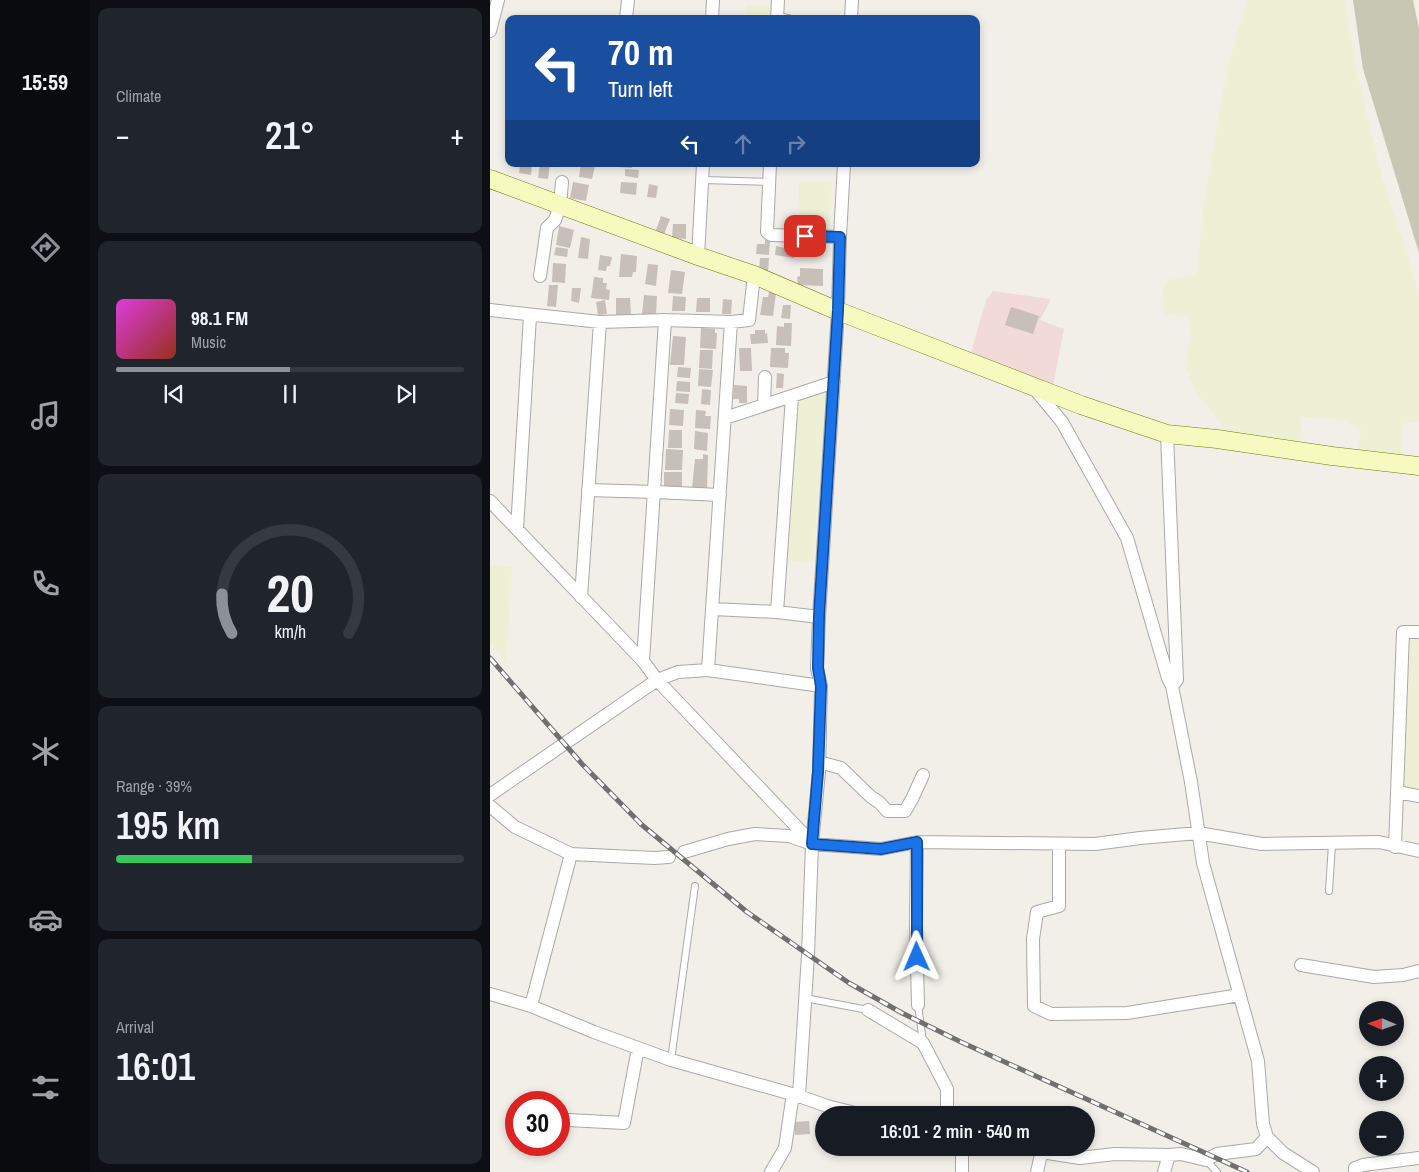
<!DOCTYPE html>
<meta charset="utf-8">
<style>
:root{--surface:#171b24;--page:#20242c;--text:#f1f3f6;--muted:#9ea1a6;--line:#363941;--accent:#8c9099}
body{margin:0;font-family:"Archivo Narrow",sans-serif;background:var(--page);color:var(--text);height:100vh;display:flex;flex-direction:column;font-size:19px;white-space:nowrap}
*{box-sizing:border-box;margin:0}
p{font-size:16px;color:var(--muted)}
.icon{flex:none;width:28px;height:28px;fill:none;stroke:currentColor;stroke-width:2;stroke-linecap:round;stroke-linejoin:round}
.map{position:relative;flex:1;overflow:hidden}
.drawer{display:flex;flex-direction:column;gap:8px;padding:8px;background:#0d0f14;width:400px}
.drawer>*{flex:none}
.top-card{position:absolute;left:15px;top:15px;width:475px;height:152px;border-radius:10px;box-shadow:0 2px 8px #0003;background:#1a4fa0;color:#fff;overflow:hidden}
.needle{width:32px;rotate:272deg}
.controls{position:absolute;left:869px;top:1001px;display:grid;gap:10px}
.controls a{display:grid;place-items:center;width:45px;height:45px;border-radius:50%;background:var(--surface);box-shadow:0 2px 8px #0003;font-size:25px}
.speed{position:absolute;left:15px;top:1091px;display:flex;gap:10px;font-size:25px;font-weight:700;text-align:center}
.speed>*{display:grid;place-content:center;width:65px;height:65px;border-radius:50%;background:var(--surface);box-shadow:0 2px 8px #0003;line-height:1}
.speed .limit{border:8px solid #d22;background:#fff;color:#111}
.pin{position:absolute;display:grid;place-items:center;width:42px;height:42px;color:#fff;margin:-21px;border-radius:10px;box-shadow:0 2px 8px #0006}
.me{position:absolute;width:55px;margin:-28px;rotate:359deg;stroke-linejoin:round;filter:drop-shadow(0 0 4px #0008)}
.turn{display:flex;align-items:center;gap:18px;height:105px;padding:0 20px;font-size:22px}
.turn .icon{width:65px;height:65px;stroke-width:2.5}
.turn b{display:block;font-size:35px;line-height:42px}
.lanes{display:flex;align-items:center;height:48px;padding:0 20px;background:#0003;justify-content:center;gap:25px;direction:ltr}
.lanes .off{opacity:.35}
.big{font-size:38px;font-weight:600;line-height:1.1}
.drawer .card{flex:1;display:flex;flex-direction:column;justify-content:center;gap:8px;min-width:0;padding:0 18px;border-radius:10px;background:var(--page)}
.drawer .dial{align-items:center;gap:0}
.dial svg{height:130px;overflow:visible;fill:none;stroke:var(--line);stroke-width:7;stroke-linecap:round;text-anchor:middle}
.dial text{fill:var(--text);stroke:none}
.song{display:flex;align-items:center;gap:15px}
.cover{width:60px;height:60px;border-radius:8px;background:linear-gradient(135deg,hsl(300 70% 55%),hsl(10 70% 35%))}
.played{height:5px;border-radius:2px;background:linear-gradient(90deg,var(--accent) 50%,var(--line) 50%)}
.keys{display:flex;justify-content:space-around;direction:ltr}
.heat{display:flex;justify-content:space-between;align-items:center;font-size:28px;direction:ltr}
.charge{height:8px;border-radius:4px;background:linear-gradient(90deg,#34c759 39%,var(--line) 0)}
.trip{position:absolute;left:325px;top:1106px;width:280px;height:50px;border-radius:25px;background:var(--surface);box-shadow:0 2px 8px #0003;font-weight:600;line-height:50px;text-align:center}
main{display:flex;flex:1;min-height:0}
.dock{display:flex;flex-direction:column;width:90px;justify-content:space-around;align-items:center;background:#090b0e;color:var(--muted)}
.dock .icon{width:35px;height:35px}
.dock .selected{color:var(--accent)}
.dock b{font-size:22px;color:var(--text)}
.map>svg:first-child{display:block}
.commercial{fill:#f2dad9}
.construction{fill:#c7c7b4}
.farmland{fill:#eef0d5}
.building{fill:#c7bfb8}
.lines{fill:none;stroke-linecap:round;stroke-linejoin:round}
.lane-casing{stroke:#a9a9a9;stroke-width:8}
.street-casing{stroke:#a9a9a9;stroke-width:14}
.secondary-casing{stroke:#707d05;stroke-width:19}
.lane{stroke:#fff;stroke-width:6}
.street{stroke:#fff;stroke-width:12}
.secondary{stroke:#f7fabf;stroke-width:18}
.rail-casing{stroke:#707070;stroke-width:5}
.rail{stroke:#fff;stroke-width:3;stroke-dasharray:9;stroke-linecap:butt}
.route-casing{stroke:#114b97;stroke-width:12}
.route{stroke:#1a73e8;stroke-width:9}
</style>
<main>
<nav class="dock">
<b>15:59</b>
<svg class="icon selected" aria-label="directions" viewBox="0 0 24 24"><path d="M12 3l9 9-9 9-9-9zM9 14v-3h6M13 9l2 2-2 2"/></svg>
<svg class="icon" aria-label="music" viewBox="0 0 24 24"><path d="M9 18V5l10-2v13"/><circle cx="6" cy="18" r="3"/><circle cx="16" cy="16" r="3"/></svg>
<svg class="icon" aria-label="phone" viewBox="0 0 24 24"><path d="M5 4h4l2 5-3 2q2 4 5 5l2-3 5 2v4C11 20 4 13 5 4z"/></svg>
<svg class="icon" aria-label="climate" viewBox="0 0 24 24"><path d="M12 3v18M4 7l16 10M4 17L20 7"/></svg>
<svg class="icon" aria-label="car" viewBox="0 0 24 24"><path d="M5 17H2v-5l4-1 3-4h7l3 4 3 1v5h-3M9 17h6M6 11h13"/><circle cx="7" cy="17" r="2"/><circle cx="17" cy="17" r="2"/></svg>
<svg class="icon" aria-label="filters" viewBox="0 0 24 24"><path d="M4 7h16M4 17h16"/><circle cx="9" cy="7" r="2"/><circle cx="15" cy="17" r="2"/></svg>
</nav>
<section class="drawer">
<div class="card"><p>Climate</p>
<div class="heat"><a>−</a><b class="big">21°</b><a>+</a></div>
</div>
<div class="card">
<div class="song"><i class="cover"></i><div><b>98.1 FM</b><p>Music</p></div></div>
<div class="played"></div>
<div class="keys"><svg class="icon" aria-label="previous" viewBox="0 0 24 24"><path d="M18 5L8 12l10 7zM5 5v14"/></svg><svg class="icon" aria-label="pause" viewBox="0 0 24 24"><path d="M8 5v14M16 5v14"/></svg><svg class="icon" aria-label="next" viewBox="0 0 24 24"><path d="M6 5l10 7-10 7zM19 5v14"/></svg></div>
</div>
<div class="card dial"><svg viewBox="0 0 100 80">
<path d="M14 69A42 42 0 1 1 86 69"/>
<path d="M14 69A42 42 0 0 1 8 45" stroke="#8c9099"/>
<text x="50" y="56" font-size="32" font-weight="700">20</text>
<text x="50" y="72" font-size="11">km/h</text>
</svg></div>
<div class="card"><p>Range · 39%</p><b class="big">195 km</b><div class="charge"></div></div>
<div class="card"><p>Arrival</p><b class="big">16:01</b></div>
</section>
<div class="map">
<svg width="929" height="1172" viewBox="0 0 929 1172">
<rect width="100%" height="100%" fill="#f2efe9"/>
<path class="commercial" d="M503,291L561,299L550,320L574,329L563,386L480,356L496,300Z"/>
<path class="construction" d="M863,0H923L929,29V253L873,69Z"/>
<path class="farmland" d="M757,0H855L867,72L890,170L929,292V422L913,424L910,459L868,454L871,429L862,426L856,420L812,417L809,446L742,436L705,391L694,363L702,335L698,316L674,314L673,289L678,280L706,275L716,188L738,65Z
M256,5H283L282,19H255Z
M309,181L342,183L339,226L309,229Z
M334,391L336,394L323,563L296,560L305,401Z
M0,565L22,567L16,663L0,643Z
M918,635H929V793L911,790Z"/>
<path class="building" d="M30,164H42L41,175L29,173Z
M50,164H60L58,179L48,178Z
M91,164L105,166L102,179L89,177Z
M129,164H142V168L128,167Z
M135,169L149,170L148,178L135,176Z
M83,182L99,185L96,201L80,198Z
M131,182L147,183L146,195L130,193Z
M159,184L168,186L166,198L157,197Z
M171,216L180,219L174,234L166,230Z
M183,224H196V239L182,238Z
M69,226L84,230L80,248L66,245Z
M91,237L100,239L98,259L88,258Z
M295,238L304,239V258L285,255L286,246L295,248Z
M275,239L280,240L279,255L266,254L267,244H275Z
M66,247L78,249L77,257L64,255Z
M131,254L147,256L146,272H143L142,277H129Z
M110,255L122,257L120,266H117L116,271L108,270Z
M270,258H279L278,272L269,271Z
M63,263L76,264L75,283L62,282Z
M158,264L168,265L166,286L155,284Z
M310,268L333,269V286L308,285L307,277L310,276Z
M181,270L195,272L192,294L178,293Z
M104,277L113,278V283H117L116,289L120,290L119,300L101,298Z
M59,285H68L66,307L57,306Z
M82,288H91L89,303L81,301Z
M279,292L286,293L283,316L270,315L273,297H278Z
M154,295L167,296L166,315L152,314Z
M183,296L196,297L195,311H182Z
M126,298H140L141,315H126Z
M207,298H220V312H206Z
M233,299L242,300L241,314H232Z
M115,300L117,314L108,315L106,302Z
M293,305H301L300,319L291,318Z
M521,307L549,316L543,334L515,325Z
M294,323H302L301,346L286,345L287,326L294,327Z
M211,328L225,329V333H227L226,349L210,348Z
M265,330H275V334L277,333L278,343L261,344L260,334H265Z
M183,336L196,337L194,365H180Z
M249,348H261L262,371H250Z
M281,348H295V353H299L298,368L280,367Z
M210,350H223L222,369L209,368Z
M188,367L201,368L200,378L187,377Z
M209,369L223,370L221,387L208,386Z
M287,373L294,374L293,388H286Z
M187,381L200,382V392L186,391Z
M244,385L257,386V403H249V399H243Z
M212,389L221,390L220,405L211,404Z
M186,393L199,394L198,404L185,403Z
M180,409L194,410L193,426L179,425Z
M206,410L216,411L215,416H221L220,429L205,428Z
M179,430H192V448H178Z
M205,431L218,433L217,451L204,449Z
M176,449L193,450L192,470H175Z
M213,454L218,455L217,490L202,489L205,459H213Z
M174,472H192V488L174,487Z
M319,1121L320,1134L305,1135L304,1122Z"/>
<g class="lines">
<defs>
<path id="lane" d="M288,16L302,19
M213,180L279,182
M839,891L842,844
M315,998L378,1010
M428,1005L433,1042
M181,1060L205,886
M716,1160L727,1172"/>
<path id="street" d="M136,19L138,0
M222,19L223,0
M287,19L288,0
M361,19L362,0
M0,31L8,0
M280,164L277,232L281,235L350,237
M208,256L213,164
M50,276L57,228L65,220L70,205L72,182
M0,310L110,322L175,320L241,322L259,320L264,275
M544,388L572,422L637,538L678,678L682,686L701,782L713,863L768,1061L773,1124L777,1137L793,1153L823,1172
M274,405L275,377
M235,418L344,382
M677,434L687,680L682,686
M98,490L165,492L230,495
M0,501L153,661L167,680L321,842
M27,529L40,316
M91,597L110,322
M223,609L287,612L329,617
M287,612L302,397
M153,661L175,320
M218,670L241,322
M329,762L351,768L380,796L390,803L397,811H415L422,799L433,775
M907,792L929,796
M0,795L167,680L188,672L218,670L331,686
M0,806L25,827L81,854L164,858L179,857
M427,842L426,924L428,1005
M569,844V906L547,912L543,939L544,1006L561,1014L637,1013L750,995
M905,847L913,632H929
M194,852L238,839L265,834L299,836L322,844L391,849L427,842L605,844L650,838L708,833L772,844L889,842L929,851
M811,965L884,977L913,975L929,971
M0,994L41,1006L104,1032L181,1060L309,1096L337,1106L373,1115
M41,1006L81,854
M378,1010L433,1043L457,1089V1107L460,1115
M309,1096L318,955L322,844L329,772L331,686L327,668L329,617L348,311L350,237L354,164
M79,1120L134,1123L148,1048
M472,1148V1172
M538,1148L552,1150L558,1153L590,1158L625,1154L679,1155L691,1154L716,1160L727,1154L766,1149L777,1137
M281,1172L295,1148L302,1100L309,1096
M547,1172L552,1150
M674,1172L679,1155
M865,1172V1168L873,1165L929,1158"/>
<path id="secondary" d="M0,179L208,256L264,275L348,311L591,405L677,434L727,439L842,456L929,466"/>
</defs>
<use href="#lane" class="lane-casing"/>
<use href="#street" class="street-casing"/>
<use href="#secondary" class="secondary-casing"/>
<use href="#lane" class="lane"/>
<use href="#street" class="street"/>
<use href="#secondary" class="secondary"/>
<defs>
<path id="rail" d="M0,658L92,764L152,825L257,912L359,983L412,1013L471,1042L757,1172"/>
</defs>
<use href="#rail" class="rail-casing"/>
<use href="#rail" class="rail"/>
</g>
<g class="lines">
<defs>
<path id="route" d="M315,236L350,237L348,310L329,616L328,668L331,686L328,772L322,844L391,849L427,842V957"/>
</defs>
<use href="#route" class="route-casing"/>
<use href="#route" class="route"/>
</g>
</svg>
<div class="controls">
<a><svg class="needle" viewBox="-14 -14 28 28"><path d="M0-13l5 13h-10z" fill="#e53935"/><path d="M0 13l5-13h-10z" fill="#9ea1a6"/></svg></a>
<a>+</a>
<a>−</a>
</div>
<div class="speed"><div class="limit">30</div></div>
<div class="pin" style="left:315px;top:236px;background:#d93025"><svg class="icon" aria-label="arrive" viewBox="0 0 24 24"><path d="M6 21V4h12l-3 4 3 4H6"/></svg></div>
<svg class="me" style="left:427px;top:957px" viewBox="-20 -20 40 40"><path d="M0-17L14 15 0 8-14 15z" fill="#1a73e8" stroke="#fff" stroke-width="4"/></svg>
<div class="trip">16:01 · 2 min · 540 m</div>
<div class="top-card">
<div class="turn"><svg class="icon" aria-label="left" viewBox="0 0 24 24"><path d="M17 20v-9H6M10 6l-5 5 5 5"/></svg><div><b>70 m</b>Turn left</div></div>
<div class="lanes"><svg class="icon" aria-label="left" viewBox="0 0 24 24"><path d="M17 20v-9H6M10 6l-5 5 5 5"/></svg><svg class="icon off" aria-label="ahead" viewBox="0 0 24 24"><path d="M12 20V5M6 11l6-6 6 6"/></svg><svg class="icon off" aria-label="right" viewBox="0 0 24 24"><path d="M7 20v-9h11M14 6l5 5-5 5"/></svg></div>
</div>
</div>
</main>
